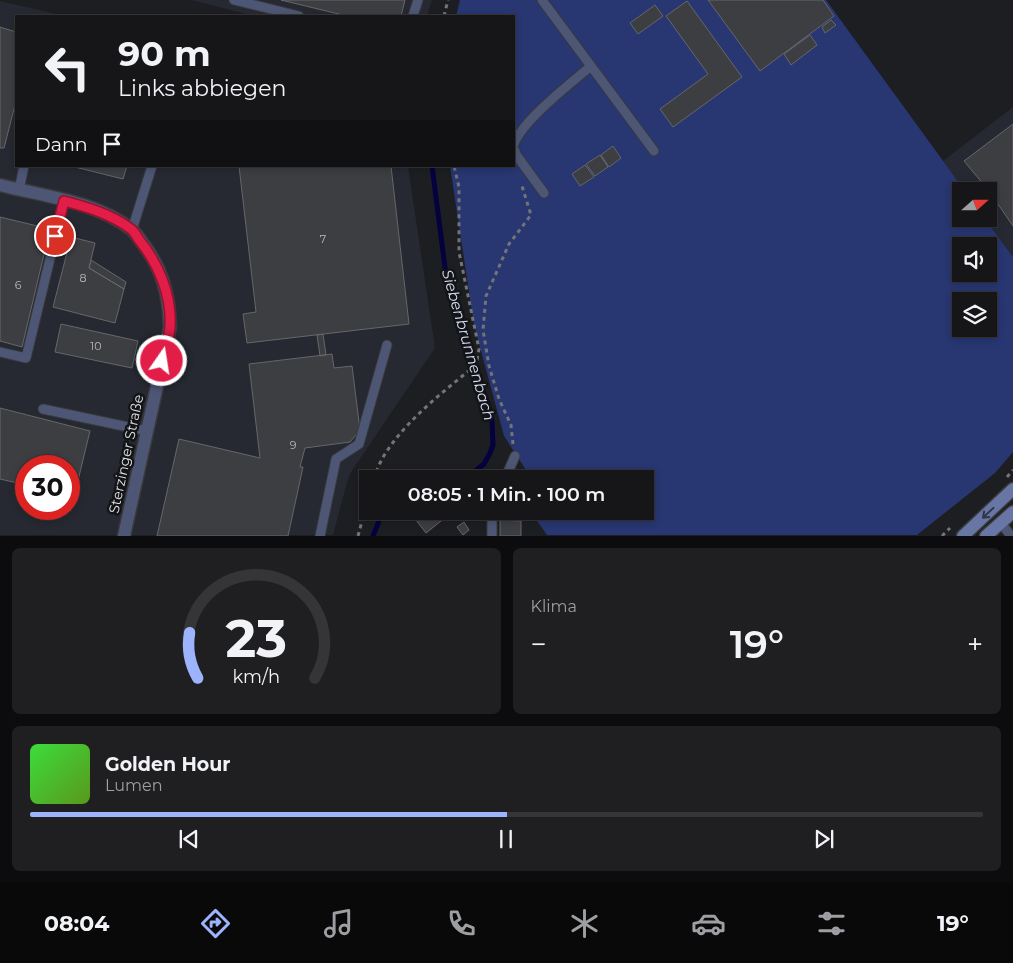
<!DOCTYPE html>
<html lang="de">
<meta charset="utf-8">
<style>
:root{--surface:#161619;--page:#1f1f22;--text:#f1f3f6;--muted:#9e9fa2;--line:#353538;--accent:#9db4fd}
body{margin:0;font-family:Montserrat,sans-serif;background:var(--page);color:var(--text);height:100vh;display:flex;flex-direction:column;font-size:19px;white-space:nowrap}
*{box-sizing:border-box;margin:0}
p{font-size:16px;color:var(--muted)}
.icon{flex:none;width:28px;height:28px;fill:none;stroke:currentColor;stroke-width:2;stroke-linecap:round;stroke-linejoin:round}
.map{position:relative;height:536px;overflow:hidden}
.details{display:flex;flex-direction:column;gap:12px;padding:12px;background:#0c0c0e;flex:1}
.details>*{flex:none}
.guide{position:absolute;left:15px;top:15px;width:500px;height:152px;border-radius:0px;box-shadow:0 2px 8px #0003,0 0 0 1px var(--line);background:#161619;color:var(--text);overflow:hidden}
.needle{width:32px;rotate:69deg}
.fabs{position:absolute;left:952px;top:182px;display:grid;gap:10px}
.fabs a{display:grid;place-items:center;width:45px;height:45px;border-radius:0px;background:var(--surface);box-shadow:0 2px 8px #0003,0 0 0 1px var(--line);font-size:25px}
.speed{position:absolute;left:15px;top:455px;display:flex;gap:10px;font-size:25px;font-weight:700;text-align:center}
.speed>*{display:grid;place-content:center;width:65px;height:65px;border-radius:50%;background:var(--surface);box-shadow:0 2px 8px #0003,0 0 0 1px var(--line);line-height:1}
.speed .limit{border:8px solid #d22;background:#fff;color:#111}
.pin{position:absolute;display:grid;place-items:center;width:42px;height:42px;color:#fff;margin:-21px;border:2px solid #fff;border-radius:50%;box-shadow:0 1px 5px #0007}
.me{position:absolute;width:55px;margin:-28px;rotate:13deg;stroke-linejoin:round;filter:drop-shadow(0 0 4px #0008)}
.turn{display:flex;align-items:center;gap:18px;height:105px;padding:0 20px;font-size:22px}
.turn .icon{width:65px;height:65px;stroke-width:2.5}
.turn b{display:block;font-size:35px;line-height:42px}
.then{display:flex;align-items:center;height:48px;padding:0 20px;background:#0003;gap:10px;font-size:19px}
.big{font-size:38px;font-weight:600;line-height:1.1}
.details .widget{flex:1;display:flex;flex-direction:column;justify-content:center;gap:8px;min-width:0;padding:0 18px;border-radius:8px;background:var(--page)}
.details .dial{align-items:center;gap:0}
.dial svg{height:130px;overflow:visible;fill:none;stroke:var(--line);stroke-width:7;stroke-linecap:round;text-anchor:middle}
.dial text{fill:var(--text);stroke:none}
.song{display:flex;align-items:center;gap:15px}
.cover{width:60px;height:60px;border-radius:8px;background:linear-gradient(135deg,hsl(120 70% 55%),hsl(90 70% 35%))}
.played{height:5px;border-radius:2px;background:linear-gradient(90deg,var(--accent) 50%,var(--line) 50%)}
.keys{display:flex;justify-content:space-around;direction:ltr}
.heat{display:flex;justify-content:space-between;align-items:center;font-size:28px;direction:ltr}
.details .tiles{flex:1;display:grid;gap:12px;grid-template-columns:1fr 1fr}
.widget:last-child{grid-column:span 2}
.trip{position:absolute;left:359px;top:470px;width:295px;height:50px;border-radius:0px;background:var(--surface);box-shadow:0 2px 8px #0003,0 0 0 1px var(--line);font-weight:600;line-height:50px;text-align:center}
.tab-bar{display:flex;height:80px;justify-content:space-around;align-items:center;background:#09090a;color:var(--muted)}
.tab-bar .icon{width:35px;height:35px}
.tab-bar .current{color:var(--accent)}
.tab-bar b{font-size:22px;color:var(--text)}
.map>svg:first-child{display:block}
.built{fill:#262931;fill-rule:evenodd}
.green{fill:#283671;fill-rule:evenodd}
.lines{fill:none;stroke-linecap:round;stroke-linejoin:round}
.stream{stroke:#05003e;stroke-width:5}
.building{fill:#3d3e41;stroke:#66676b}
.service-casing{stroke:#393a3c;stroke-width:11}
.minor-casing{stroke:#393a3c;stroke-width:15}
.secondary-casing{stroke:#393a3c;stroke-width:15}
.path{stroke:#737477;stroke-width:3;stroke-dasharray:4 4;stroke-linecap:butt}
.service{stroke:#4d5674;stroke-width:9}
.minor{stroke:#4d5674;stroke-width:12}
.secondary{stroke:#6776a5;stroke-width:12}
.oneway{stroke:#303649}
.route-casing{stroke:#92132f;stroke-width:12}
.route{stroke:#e11d48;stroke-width:9}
.labels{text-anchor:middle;stroke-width:5;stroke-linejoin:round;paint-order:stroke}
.number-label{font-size:11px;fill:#b9babc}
.street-label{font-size:14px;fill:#e2e3e5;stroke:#131417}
.water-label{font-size:15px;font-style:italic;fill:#d9e0f4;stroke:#131417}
</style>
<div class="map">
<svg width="1013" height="536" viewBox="0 0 1013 536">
<rect width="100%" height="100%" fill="#1d1e21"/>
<path class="built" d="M191,0H432L427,16H254Z
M0,1L65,16H16V166H408L435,348L349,475L333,535H0ZM26,466H69V509H26Z
M1013,107V257L985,219H989V191H965L943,161Z"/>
<path class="green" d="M460,0H826L965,191H961V219H985L1013,257V452L995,473L917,535H547L530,511H645V479H519L526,470L504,436L474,325L450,166H514V16H456ZM961,246H989V274H961ZM961,301H989V329H961Z"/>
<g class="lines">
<path class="stream" d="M432,166L447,283L463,334L488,404L492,420L493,445L490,453L484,464L474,472L460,479
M373,536L383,511"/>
</g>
<path class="building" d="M281,0H405L401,16H347Z
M708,0H823L834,16L760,71Z
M687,1L742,77L673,127L660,109L708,74L666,16Z
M655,5L663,16L638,34L630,23Z
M831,20L836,25L825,33L822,27Z
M0,27L16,32V101L4,148H0Z
M810,35L817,45L791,65L784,54Z
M1013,124V226L989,191L964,161Z
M613,146L621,158L609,167L601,155Z
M600,155L608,167L595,176L586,164Z
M585,165L594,177L580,186L572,174Z
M71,166H127L123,179Z
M239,166H391L409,324L247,343L243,314L256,312Z
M0,217L50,229L22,347L0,341Z
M71,237L95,243L89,268L124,289L115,323L53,307Z
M91,260L126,282L124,289L89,268Z
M61,324L138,341L132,368L55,352Z
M323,334L326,355L320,356L317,335Z
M332,354L334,368L352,366L360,430L350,442L305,448L300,467H303L288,536H157L179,439L260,458L249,364Z
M0,408L90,431L74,497L69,496V466H26V485L0,479Z
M409,511H441L446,517L426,533Z
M500,520L521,521V536H500Z
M464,522L469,530L463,535L457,527Z"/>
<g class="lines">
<defs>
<path id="service" d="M234,0L299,16
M542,0L654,151
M413,16L418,0
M514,144C522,121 571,83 591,66
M514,149L517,156L544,193
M19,190L24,166
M132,230L152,166
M0,352L26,358L64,201
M43,409L147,431
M505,479L515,456
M1001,523L1011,536
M320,536L336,459L359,444L387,345
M492,536V511"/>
<path id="minor" d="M0,185C43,196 95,201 131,229C135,232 138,237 141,241C162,268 169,293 170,327L124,536"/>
<path id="secondary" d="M963,536L1013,489
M986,536L1013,512"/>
</defs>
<use href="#service" class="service-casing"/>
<use href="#minor" class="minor-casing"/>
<use href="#secondary" class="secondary-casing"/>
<path class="path" d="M444,16L448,0
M513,444L511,425L499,399L489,366L483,330L486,296L509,244L531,215L522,186
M1007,477L1013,470
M373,479C377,470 381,459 387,451C409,418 442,393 472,368L477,360L479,349L459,252V187L454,166
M358,536L368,499
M942,536L950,528"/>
<use href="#service" class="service"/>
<use href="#minor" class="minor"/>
<use href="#secondary" class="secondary"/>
</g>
<defs><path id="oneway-shaft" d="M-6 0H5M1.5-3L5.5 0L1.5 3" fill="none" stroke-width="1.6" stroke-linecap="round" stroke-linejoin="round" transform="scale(1.25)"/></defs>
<use class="oneway" href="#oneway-shaft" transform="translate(988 513) rotate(137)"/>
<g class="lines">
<defs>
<path id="route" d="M55,236L64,201C87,207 111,214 131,229C135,232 137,237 140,241C159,265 172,296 170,327C169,338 165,350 162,361"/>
</defs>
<use href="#route" class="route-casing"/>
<use href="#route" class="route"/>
</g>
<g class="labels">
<g class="number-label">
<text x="323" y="243">7</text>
<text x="83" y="282">8</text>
<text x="18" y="289">6</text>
<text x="96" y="350">10</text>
<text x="293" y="449">9</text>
</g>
<g class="street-label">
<text transform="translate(126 454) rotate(-78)" y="5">Sterzinger Straße</text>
</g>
<g class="water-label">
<text transform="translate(468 345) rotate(74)" y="5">Siebenbrunnenbach</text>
</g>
</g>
</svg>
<div class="fabs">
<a><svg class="needle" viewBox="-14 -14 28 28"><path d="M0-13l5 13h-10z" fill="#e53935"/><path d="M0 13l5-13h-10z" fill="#9e9fa2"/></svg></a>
<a><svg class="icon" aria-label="sound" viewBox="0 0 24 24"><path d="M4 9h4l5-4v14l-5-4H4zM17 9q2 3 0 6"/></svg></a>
<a><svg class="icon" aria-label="layers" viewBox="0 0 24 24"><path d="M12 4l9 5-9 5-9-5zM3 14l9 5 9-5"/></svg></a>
</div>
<div class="speed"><div class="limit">30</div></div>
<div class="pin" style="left:55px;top:236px;background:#d93025"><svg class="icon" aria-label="arrive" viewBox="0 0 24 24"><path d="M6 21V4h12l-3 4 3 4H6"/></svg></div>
<svg class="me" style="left:162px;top:361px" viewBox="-20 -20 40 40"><circle r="17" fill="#e11d48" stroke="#fff" stroke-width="3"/><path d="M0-11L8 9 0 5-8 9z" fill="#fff"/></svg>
<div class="trip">08:05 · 1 Min. · 100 m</div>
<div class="guide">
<div class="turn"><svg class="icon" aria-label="left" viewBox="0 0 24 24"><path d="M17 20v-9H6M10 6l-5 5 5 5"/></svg><div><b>90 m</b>Links abbiegen</div></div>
<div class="then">Dann<svg class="icon" aria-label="arrive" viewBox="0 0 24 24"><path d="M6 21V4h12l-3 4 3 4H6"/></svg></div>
</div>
</div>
<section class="details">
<div class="tiles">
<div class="widget dial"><svg viewBox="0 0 100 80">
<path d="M14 69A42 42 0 1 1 86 69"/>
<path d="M14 69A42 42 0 0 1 9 41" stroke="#9db4fd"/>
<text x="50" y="56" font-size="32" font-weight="700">23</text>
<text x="50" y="72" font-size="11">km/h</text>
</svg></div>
<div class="widget"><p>Klima</p>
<div class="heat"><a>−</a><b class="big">19°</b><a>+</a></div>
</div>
<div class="widget">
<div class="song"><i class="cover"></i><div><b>Golden Hour</b><p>Lumen</p></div></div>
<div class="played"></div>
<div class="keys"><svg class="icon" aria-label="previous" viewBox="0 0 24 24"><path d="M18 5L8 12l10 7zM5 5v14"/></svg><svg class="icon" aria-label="pause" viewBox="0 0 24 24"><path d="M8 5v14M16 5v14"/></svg><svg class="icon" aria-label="next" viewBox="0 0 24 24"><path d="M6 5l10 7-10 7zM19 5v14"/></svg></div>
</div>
</div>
</section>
<nav class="tab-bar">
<b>08:04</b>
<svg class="icon current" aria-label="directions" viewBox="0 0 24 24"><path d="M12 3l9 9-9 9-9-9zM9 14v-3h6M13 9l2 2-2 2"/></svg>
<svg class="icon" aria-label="music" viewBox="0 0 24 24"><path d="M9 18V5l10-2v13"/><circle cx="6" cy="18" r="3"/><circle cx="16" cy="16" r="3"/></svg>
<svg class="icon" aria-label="phone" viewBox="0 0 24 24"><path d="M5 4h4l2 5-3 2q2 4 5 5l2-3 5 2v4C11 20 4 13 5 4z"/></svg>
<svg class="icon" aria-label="climate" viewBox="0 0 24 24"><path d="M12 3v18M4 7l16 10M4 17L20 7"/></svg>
<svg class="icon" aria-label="car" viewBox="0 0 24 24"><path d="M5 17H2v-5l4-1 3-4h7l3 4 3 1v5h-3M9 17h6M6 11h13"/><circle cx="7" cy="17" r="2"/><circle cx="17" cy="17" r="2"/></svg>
<svg class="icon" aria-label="filters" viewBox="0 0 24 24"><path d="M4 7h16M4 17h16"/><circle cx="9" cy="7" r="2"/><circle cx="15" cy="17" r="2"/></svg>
<b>19°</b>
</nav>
